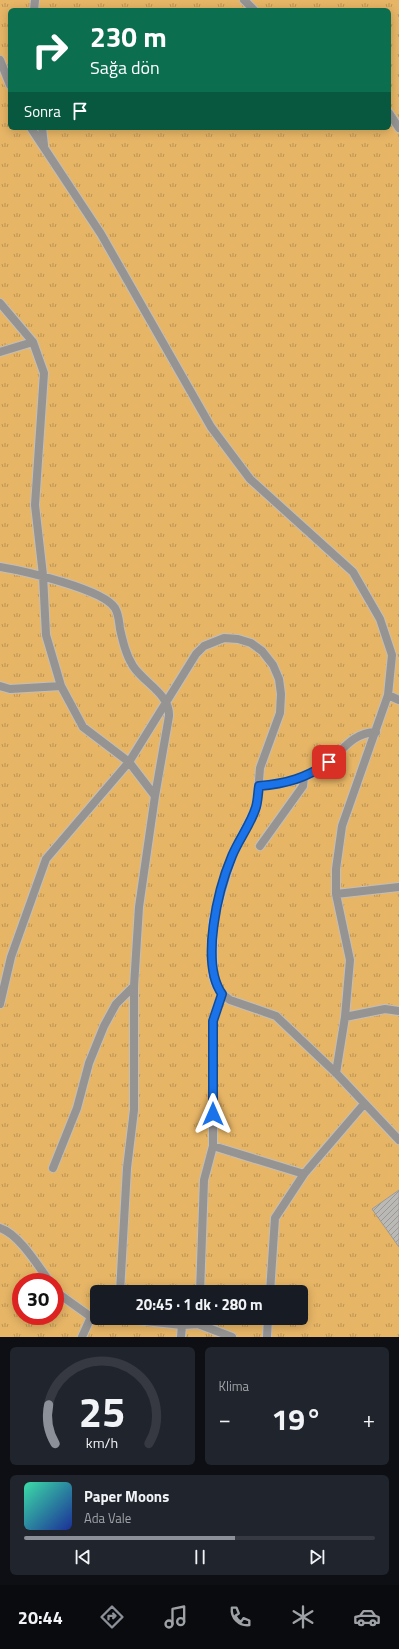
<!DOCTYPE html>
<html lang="tr">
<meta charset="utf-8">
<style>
:root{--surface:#171b24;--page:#20242c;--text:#f1f3f6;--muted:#9ea1a6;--line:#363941;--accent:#8c9099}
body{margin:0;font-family:"Titillium Web",sans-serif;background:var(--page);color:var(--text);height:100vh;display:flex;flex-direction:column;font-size:15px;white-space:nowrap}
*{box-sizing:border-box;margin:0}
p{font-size:13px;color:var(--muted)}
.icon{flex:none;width:22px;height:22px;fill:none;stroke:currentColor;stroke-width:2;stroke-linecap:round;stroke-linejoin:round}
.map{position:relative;height:1337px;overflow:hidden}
.panel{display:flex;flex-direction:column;gap:10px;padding:10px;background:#0d0f14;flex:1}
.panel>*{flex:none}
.top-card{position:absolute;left:8px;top:8px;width:383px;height:122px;border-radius:6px;box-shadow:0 2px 10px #0003;background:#0b6e4f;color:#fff;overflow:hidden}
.speed{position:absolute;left:12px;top:1273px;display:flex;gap:8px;font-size:20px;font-weight:700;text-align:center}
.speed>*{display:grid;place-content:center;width:52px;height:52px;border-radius:50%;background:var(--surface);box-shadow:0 2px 10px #0003;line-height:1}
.speed .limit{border:6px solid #d22;background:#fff;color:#111}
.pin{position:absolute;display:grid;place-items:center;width:34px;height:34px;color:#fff;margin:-17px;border-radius:8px;box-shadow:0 2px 6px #0006}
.me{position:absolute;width:44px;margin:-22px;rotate:0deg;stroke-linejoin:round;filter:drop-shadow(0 0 3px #0008)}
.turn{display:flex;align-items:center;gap:14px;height:84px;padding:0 16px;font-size:18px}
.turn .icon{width:52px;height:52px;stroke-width:2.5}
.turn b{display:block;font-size:28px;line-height:34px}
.then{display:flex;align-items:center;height:38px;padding:0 16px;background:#0003;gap:8px;font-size:15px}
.big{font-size:30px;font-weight:700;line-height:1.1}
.panel .tile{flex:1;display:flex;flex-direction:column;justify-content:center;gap:6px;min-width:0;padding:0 14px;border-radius:6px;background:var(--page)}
.panel .dial{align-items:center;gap:0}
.dial svg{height:104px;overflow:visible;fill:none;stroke:var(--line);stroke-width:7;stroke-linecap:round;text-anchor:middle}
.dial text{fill:var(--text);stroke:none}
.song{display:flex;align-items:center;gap:12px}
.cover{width:48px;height:48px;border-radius:6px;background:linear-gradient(135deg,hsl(160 70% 55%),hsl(230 70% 35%))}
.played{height:4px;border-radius:2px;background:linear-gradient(90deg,var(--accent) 60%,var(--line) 60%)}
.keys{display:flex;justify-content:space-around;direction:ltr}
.heat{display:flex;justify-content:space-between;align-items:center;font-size:22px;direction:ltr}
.panel .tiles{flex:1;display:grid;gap:10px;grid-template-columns:1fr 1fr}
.tile:last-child{grid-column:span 2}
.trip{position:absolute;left:90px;top:1285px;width:218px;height:40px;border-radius:6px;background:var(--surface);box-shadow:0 2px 10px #0003;font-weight:700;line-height:40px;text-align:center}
.menu{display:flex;height:64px;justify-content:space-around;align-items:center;background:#090b0e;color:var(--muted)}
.menu .icon{width:28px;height:28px}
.menu .on{color:var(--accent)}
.menu b{font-size:18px;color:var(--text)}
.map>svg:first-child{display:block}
.grass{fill:url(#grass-tufts);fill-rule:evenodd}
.building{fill:url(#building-hatch);stroke:#9d9b97;filter:url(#shadow)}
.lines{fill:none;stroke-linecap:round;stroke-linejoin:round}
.minor-casing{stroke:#c1bebb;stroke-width:10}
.tertiary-casing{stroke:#c1bebb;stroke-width:10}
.minor{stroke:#969493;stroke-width:8}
.tertiary{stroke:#969493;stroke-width:8}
.route-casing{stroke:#114b97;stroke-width:10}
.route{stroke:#1a73e8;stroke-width:7}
</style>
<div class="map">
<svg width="399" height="1337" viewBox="0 0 399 1337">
<defs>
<pattern id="grass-tufts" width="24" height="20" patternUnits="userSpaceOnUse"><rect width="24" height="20" fill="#e6b566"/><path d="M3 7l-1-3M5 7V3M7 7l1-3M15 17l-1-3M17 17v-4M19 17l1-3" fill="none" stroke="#bc9455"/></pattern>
<pattern id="building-hatch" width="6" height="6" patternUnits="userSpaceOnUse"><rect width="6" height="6" fill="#bbb9b5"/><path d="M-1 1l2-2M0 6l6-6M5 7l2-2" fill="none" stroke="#999894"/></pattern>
<filter id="shadow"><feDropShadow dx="4.5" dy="2.5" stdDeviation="1" flood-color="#0004"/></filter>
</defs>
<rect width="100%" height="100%" fill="#e6e3df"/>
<path class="grass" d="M0,0H399V1337H0ZM10,10H389V128H10ZM21,1282H55V1316H21ZM97,1292H301V1318H97Z"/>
<path class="building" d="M399,1190V1247L372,1209Z"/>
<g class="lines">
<defs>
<path id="minor" d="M244,0L254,10
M34,10L35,0
M0,60L10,85
M389,113L399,128
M31,128L101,234L211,427L250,479L353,572L380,619L392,655L388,695L342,826L336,869V894L350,960L345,1017L336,1073
M42,128L44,145
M0,303L33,342L44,373L35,505L43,575L46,635L61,686L83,727L129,762L155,796L139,907L134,986V1110L127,1168L120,1292
M0,352L33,342
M0,567C24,571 103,589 115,608C119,615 119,622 120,629C123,642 126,655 133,666C144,683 170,694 169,716L155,796
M0,686L10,689L61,686
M388,695L399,700
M259,786C280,784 300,781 318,770C341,756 348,733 376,732
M260,846L303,786L304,777
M336,894L399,887
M0,1004L11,957L46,859L129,762L196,654L204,646L224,638L238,639L251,643L262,651L273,665L279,679L281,694L280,713L260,768L257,806L232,856L213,921V976L216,985L222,994L230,1000L276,1016L336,1073L399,1140
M345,1017L385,1009L399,1011
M213,1146L304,1174
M53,1168L77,1108L89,1063L104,1026L116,1004L134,986
M200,1292L204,1180L213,1146V1021L222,994
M270,1292L275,1218L304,1174L364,1104
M198,1324L199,1318
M82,1337L91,1317
M181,1337L182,1325
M267,1337L268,1318"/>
<path id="tertiary" d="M0,1228C19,1234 38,1266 50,1282
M55,1288L59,1294L91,1317H97
M118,1318L182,1325L198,1324L232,1337"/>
</defs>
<use href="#minor" class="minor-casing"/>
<use href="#tertiary" class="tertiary-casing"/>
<use href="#minor" class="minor"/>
<use href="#tertiary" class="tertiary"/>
</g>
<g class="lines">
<defs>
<path id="route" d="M213,1114V1021L222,994C200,963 218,889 232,856C239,839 251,824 256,807C258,800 258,792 259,786C285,784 307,778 329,762"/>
</defs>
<use href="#route" class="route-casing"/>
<use href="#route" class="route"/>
</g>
</svg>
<div class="speed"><div class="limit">30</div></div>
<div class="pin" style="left:329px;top:762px;background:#d93025"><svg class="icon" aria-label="arrive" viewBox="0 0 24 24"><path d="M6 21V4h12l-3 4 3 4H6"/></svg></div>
<svg class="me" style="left:213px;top:1114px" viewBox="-20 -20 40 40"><path d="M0-17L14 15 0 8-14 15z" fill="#1a73e8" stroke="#fff" stroke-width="4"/></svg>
<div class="trip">20:45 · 1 dk · 280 m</div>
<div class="top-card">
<div class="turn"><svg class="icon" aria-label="right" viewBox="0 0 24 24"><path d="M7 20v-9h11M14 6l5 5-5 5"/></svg><div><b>230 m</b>Sağa dön</div></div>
<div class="then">Sonra<svg class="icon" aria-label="arrive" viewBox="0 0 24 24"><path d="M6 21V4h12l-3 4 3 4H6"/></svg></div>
</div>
</div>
<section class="panel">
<div class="tiles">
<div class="tile dial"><svg viewBox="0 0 100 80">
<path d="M14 69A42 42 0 1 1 86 69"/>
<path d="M14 69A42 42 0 0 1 9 39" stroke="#8c9099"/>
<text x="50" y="56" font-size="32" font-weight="700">25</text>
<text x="50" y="72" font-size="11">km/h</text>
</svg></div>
<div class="tile"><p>Klima</p>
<div class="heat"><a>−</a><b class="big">19°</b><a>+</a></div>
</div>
<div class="tile">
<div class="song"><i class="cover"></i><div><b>Paper Moons</b><p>Ada Vale</p></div></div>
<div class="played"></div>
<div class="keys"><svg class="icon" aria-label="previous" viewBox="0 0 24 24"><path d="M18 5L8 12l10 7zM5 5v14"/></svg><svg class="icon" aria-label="pause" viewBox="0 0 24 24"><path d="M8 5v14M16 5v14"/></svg><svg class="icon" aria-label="next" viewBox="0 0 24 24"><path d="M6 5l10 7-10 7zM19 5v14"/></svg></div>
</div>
</div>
</section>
<nav class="menu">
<b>20:44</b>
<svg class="icon on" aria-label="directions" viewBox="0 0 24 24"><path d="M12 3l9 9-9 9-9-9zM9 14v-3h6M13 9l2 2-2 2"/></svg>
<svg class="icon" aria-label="music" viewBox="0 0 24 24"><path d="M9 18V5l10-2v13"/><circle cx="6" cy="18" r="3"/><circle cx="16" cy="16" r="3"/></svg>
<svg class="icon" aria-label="phone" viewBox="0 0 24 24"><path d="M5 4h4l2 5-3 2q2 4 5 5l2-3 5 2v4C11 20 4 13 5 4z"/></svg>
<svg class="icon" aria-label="climate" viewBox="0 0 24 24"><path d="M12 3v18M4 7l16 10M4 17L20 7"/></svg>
<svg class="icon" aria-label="car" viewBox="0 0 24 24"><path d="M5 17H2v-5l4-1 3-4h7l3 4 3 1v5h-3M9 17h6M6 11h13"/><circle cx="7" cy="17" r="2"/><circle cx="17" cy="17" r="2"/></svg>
</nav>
